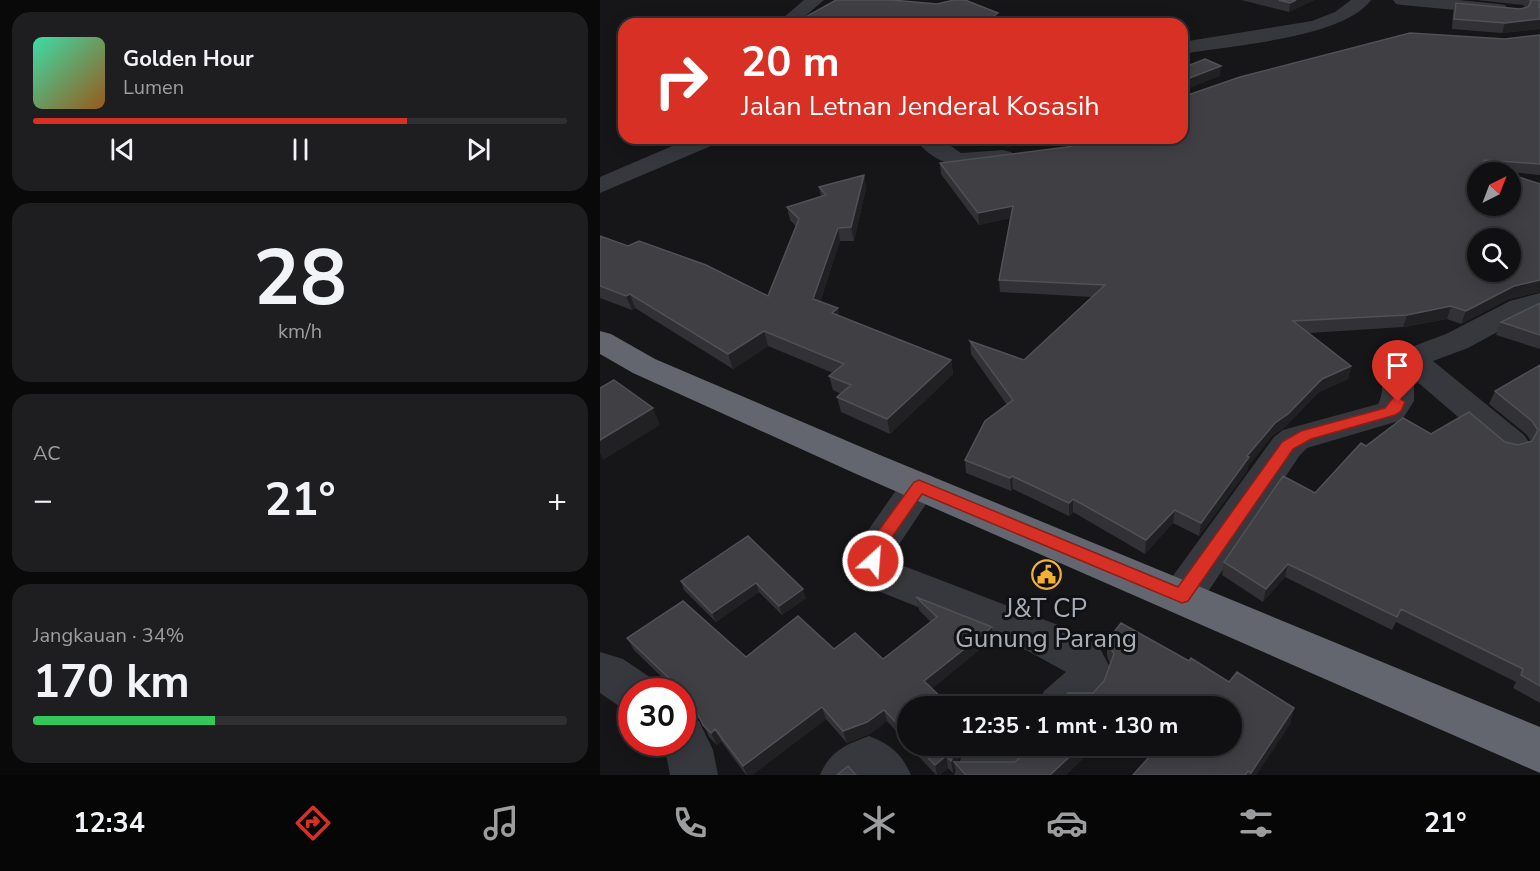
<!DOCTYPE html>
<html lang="id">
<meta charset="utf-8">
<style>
:root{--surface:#101012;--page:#1e1e20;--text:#f1f3f6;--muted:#9c9d9f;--line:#303032;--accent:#d93025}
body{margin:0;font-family:"Nunito Sans",sans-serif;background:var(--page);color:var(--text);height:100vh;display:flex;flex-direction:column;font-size:22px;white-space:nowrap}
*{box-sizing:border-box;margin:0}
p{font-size:20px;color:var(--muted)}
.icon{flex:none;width:33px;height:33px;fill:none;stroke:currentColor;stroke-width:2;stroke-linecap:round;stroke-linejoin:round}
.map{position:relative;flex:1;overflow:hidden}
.details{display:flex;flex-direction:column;gap:12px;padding:12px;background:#09090a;width:600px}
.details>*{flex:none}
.top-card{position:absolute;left:18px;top:18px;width:570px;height:126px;border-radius:18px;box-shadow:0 3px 15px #0003,0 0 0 2px var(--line);background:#d93025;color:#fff;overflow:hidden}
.needle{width:39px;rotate:42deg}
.tools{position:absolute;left:867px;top:162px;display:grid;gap:12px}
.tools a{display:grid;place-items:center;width:54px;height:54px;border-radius:50%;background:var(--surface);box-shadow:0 3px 15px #0003,0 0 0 2px var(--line);font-size:30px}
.speed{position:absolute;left:18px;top:678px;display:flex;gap:12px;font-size:30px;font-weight:700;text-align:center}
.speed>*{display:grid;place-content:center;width:78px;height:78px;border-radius:50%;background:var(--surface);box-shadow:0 3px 15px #0003,0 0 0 2px var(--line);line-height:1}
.speed .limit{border:9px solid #d22;background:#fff;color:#111}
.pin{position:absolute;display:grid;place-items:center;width:51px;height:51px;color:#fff;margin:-62px -26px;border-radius:50% 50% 50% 0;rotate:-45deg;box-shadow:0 0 6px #0007}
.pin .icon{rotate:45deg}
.me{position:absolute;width:66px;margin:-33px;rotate:26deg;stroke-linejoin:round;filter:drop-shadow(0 0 4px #0008)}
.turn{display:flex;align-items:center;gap:21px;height:126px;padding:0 24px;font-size:27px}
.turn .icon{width:78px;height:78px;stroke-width:2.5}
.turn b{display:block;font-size:42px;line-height:51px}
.big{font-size:45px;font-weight:700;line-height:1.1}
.details .widget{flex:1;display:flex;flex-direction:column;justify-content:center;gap:9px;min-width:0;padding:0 21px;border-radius:18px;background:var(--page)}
.details .dial{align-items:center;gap:0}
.dial b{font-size:78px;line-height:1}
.song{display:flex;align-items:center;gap:18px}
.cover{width:72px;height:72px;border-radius:9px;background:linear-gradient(135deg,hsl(160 70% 55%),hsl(30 70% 35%))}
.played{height:6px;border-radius:3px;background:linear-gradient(90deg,var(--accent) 70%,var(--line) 70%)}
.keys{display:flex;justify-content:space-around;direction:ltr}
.heat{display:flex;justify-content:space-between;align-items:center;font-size:33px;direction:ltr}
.charge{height:9px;border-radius:4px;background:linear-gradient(90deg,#34c759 34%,var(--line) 0)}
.trip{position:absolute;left:297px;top:696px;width:345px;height:60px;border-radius:30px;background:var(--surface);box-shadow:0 3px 15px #0003,0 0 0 2px var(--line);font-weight:700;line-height:60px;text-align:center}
.tab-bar{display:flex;height:96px;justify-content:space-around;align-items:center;background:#060607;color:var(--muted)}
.tab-bar .icon{width:42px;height:42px}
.tab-bar .active{color:var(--accent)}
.tab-bar b{font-size:27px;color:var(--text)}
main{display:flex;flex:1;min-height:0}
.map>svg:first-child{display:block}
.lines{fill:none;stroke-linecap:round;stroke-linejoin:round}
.street{fill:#37383d;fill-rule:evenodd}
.highway{fill:#63666e;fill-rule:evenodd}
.wall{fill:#323236}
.shaded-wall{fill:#212124}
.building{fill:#3f3f44;stroke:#4f5156;stroke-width:1.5;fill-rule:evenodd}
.route{fill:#d93025;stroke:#8d1f18;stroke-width:1.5}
.labels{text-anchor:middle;stroke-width:6;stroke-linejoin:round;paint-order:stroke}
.near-poi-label{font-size:26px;fill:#a8adb8;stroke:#111113}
</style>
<main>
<section class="details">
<div class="widget">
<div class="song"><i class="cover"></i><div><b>Golden Hour</b><p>Lumen</p></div></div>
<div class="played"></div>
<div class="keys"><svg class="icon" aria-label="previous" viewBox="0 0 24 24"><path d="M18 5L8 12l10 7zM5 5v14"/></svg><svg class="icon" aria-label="pause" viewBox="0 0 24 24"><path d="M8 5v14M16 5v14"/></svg><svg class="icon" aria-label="next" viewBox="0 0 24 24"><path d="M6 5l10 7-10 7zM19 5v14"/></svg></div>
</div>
<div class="widget dial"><b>28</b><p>km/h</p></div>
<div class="widget"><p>AC</p>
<div class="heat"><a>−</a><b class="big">21°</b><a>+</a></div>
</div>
<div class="widget"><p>Jangkauan · 34%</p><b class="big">170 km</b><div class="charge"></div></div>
</section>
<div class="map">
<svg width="940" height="775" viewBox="0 0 940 775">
<rect width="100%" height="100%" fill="#161618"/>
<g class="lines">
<path class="street" d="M204,0H224L196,24H176Z
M751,0H771C744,38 628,46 582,54V42L712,21L735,12Z
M793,0H858L899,4L905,5L908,9L905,13L899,14L802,5L796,4Z
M91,138H121L118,143L0,193V177Z
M315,138H339L361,153L403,150L411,152L415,157L411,162C376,171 337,171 315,138Z
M940,293V311L932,313L868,348L833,361L924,435L930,444L924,453L912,456L900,453L814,379V401L802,420L707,448L700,455L597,608L582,613L567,608L561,596L567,584L674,437L683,430L778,404C787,389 777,374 790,355L846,334L910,301Z
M319,472L332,476L338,486L294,552L293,559L296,563L458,625L498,645L511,669L502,695L493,706H437L444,691L466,672L428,651L268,587L253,561L255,549L306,476Z
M0,652L23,659L51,678L57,692H32V711L19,706L0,693Z
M82,715L99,721L113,750L118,775H70L66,754L61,742H82Z
M269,736C290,744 302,754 311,775H220C230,751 245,745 269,736Z
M377,746H437L430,762L415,775H354L361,758Z"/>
<path class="highway" d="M0,331L11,334L55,359L280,455L940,727V773L254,473L33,373L0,354Z"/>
</g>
<path class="wall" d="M641,0H714L689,12Z
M877,0H940L939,7L940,6V29L902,33L852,29L853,12L856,3L920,9L925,7L923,5Z
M940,35V175L910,172H878L940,184V292L909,299L861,324L847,319L803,327L709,333L751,366L748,379L719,392L685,427L672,436L648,466L647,471L599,536L573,523L545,554L473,512L469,516L413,489L411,491L366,473L365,460L407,405L371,354L370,341L424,360L492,297L400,292L399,280L410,218L379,225L341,174L340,163L467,147L905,39Z
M401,138H466L406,147Z
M264,175L266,188L254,241H240L220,302L238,308L239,316L351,360L353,374L290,434L241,412L237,397L241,394L233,390L229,376L233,373L168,346L133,369L35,308L32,310L0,298V236L168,296L196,226L190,220L187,207L221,196L219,187Z
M940,303V349L896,335L901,322Z
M940,365V703L913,688L916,682L796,622L792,630L685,577L663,602L622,575L624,562L715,493L766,446L831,434L905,442L918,445L931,441L926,434L889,404L895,391Z
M148,536L206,598L182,615L159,592L116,622L84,590L81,581Z
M316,597L393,639L308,706V744L287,721L270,734L247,743L226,719L152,775H146L121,741L117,745L109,737L101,720L93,716L87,704L88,703L82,697V692H77L34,650L27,638L146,657L234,649L283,659L331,622L319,610Z
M507,641L589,661L629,682L694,708L690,724L656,775H533L632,706H457L493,693L504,681L510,664L507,656Z
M309,746H374L360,756L357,762H415L431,748L432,746H496L466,775H356L355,767L353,773L348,768L340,775H336Z"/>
<path class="shaded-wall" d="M696,0H714L689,12L690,3Z
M940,19V29L902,33L905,23Z
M621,66L620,76L582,91V81Z
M406,138H466L406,147Z
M264,175L266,188L254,241L251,227Z
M413,206V217L379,225L378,213Z
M238,228L240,241L216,313L213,299Z
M940,280V292L909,299L861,324L866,311L914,286Z
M30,294L35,308L32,310L26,296Z
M851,306L847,319L803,327L807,315Z
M238,308L241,322L232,313Z
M164,331L168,346L133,369L128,354Z
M351,360L353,374L290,434L287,419Z
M751,366L748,379L719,392L685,427L672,436L648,466L647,471L599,536L601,523L647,456L675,423L722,379Z
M53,408L60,425L3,460L0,453V440Z
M412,476L413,489L411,491L410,478Z
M473,499V512L469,516V503Z
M575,510L573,523L545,554L546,540Z
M688,564L685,577L663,602L666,589Z
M156,583L159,592L116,622L112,613Z
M203,589L206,598L182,615L179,606Z
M392,627L393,639L327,693L324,681Z
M521,698L520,706H515Z
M222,707L226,719L152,775H147L143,766Z
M694,708L690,724L656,775H651V773Z
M284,710L287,721L270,734L247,743L243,731Z
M115,729L121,741L117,745L111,733Z
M357,746H374L360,756L356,764L354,762L355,767L353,773L351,761Z
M481,746H496L466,775H450Z
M346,756L348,768L340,775H337L335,765Z"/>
<path class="building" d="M236,0H292L337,4L354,0H365L398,13L394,16L419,24H193Z
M679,0H696L690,3Z
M930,0H940L939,7L940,6V19L905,23L854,19L856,3L920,9L928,7L931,2Z
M810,33L905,39L940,35V164L884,160L883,164L907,172H878V206H910V174L940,184V280L914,286L866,311L851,306L807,315L693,321L751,366L722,379L688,414L675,423L647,456L649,457L601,523L575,510L546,540L473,499L469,503L412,476L410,478L365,460L385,421L413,400L370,341L424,360L505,285L399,280L413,206L378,213L340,163L467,147L502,138H582V97L640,77ZM878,238H910V272H878Z
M605,59L621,66L582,81V68Z
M264,175L251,227L238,228L213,299L238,308L232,313L351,360L287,419L237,397L251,385L229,376L244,364L164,331L128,354L30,294L26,296L0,286V236L28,246L39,241L106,265L168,296L199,219L187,207L226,195L219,187Z
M940,303V335L901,322Z
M940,365V686L921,675L923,669L801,609L797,617L688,564L666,589L624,562L683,476L715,493L761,443L766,446L803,418L831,434L869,412L905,442L918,445L932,441L938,430L932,421L895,391Z
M14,380L53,408L0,440V388Z
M148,536L203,589L179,606L156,583L112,613L81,581Z
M316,597L392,627L324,681L350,706H308V735L284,710L267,722L243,731L222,707L143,766L115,729L111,733L103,725L95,708L87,704L92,700L27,638L83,601L146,657L198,616L234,649L255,633L283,659L337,617Z
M521,623L589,661L591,658L629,682L637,672L694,708L651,773L648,771L645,775H533L559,746H632V706H534L521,698L515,706H457L468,693H493L504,681L514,654L507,641Z
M317,746H357L351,761L346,756L335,765Z
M432,746H481L450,775H366L354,762H415L431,748Z
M248,766L256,775H237Z"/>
<path class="route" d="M798,397L805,402L801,411L795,415L711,439L693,449L588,601L582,603L322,494L283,550L279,566L273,568L267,566L265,561L269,544L314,482L319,480L578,587L682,442L701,431L785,408L793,398Z"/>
<defs>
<symbol id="civic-ring" viewBox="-11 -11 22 22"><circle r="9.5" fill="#111113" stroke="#f2b134" stroke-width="1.5"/><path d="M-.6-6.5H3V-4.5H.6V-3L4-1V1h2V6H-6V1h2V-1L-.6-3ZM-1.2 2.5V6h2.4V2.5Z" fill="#f2b134"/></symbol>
</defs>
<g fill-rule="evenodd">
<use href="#civic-ring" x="430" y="558" width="33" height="33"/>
</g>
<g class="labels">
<g class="near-poi-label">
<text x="446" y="617">J&amp;T CP<tspan x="446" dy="30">Gunung Parang</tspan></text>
</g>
</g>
</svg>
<div class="tools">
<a><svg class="needle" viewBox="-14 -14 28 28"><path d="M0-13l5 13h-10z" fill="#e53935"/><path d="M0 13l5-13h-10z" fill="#9c9d9f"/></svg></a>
<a><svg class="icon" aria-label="search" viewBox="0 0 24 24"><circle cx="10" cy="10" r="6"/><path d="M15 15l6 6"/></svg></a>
</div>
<div class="speed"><div class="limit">30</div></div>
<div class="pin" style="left:798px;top:402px;background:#d93025"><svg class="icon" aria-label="arrive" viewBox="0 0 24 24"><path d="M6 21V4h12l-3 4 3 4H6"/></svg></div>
<svg class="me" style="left:273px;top:561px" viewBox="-20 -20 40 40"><circle r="17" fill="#d93025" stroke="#fff" stroke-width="3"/><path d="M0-11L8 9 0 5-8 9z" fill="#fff"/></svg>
<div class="trip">12:35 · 1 mnt · 130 m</div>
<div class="top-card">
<div class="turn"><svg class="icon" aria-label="right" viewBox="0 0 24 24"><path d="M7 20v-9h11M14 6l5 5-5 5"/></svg><div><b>20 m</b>Jalan Letnan Jenderal Kosasih</div></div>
</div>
</div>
</main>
<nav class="tab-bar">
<b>12:34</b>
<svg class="icon active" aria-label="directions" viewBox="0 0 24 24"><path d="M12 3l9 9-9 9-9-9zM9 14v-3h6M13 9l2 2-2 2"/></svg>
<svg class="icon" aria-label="music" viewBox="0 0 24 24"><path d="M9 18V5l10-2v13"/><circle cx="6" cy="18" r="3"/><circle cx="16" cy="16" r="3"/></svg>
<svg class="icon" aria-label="phone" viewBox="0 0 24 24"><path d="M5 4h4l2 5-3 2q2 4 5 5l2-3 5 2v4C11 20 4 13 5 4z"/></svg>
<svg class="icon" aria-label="climate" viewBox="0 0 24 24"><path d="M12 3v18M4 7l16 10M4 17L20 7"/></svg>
<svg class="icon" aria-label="car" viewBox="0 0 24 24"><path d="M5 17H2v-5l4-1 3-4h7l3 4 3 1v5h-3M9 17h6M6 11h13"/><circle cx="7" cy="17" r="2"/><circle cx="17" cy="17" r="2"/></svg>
<svg class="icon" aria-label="filters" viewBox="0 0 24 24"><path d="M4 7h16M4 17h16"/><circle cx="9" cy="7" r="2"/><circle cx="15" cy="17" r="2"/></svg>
<b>21°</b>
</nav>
